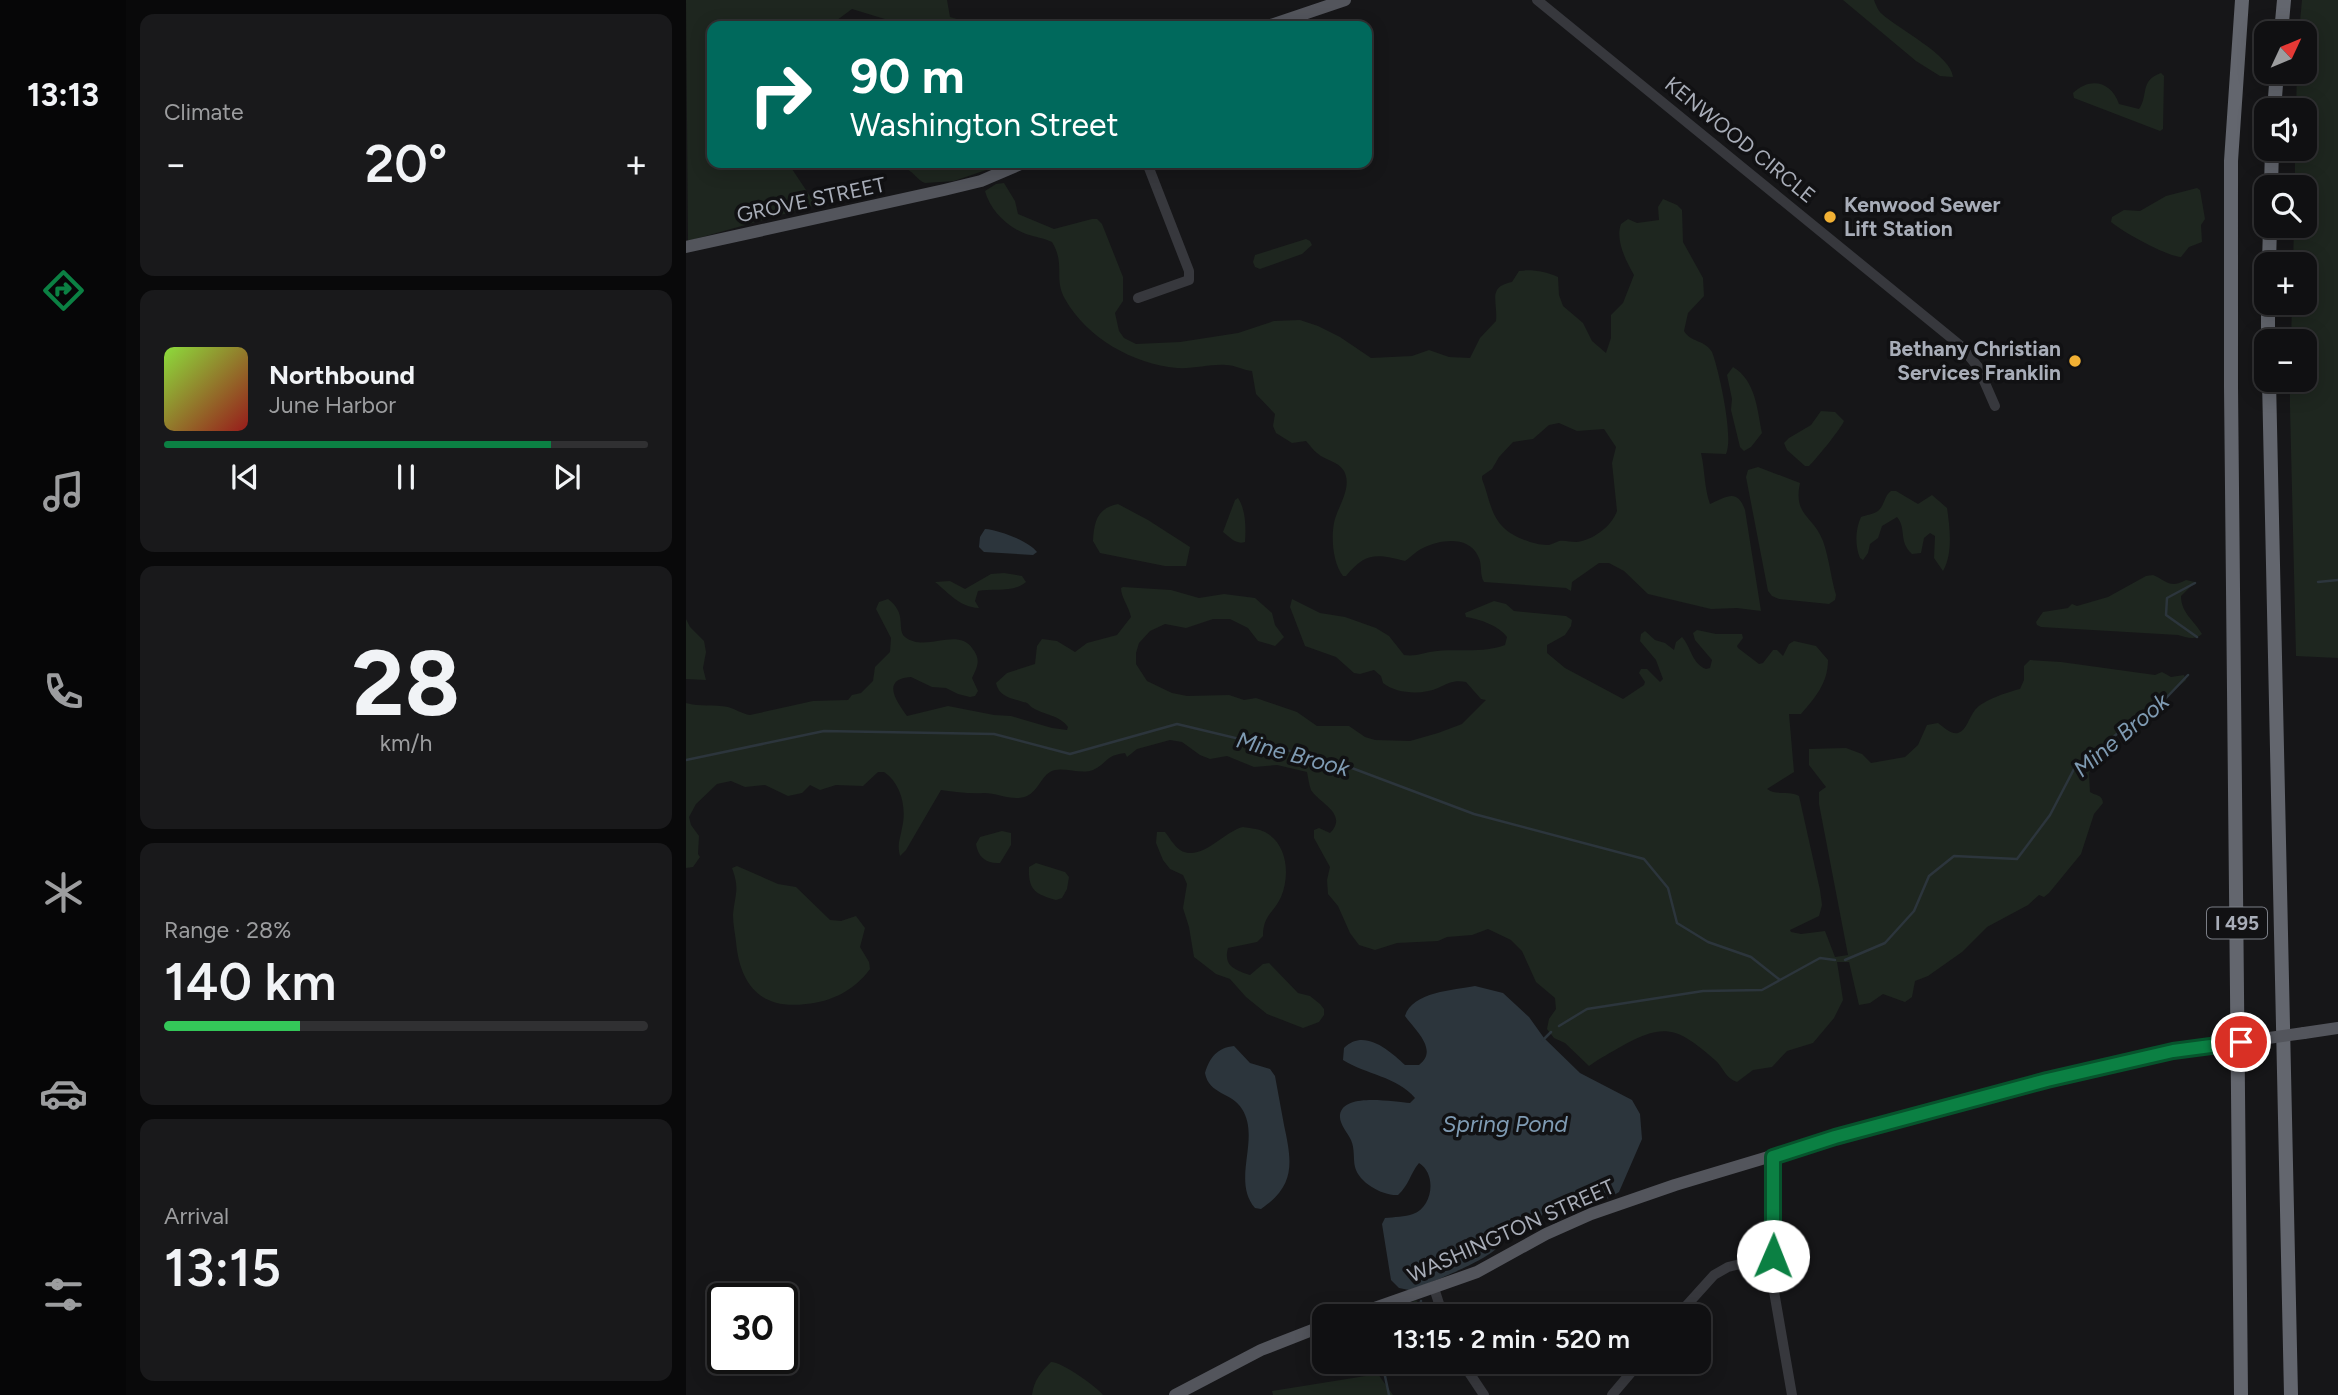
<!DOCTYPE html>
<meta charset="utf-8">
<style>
:root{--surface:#101012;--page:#19191b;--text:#f1f3f6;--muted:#9c9d9f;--line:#303032;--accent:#0b8043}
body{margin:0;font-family:Figtree,sans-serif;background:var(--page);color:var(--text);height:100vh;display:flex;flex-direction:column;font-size:26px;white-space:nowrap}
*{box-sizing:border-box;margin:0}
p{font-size:23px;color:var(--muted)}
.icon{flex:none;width:38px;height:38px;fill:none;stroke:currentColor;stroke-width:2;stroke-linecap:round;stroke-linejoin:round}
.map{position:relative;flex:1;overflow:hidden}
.sheet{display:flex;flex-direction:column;gap:14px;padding:14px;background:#09090a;width:560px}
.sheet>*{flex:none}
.banner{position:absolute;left:21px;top:21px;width:665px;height:147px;border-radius:14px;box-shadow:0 4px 18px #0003,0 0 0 2px var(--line);background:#00695c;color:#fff;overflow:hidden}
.needle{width:46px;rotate:46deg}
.fabs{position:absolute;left:1568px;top:21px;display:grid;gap:14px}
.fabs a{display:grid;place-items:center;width:63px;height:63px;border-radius:14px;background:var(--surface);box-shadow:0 4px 18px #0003,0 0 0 2px var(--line);font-size:35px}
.speed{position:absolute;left:21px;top:1283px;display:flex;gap:14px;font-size:35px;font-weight:700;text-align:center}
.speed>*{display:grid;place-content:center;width:91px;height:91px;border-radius:50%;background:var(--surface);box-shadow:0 4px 18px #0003,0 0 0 2px var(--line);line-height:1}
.speed .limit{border:4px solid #111;border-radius:10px;background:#fff;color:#111}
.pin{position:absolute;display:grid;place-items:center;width:60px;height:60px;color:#fff;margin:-30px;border:4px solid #fff;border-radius:50%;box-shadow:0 2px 7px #0007}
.me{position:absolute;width:77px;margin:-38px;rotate:1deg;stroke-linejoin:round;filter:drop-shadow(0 0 5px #0008)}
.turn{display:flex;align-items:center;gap:24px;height:147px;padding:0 28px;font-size:32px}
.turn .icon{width:91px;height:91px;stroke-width:2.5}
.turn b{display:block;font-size:49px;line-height:60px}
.big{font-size:52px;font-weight:600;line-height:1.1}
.sheet .card{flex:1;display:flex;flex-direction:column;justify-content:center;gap:10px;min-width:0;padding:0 24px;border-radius:14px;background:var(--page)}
.sheet .dial{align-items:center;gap:0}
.dial b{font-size:91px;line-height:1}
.song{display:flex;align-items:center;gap:21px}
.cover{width:84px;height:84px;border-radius:10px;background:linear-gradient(135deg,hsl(90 70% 55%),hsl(0 70% 35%))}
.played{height:7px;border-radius:4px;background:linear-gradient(90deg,var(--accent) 80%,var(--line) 80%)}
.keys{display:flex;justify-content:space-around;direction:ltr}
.heat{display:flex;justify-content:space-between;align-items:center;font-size:38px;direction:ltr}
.charge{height:10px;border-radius:5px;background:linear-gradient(90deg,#34c759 28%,var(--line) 0)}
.trip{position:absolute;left:626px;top:1304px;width:399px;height:70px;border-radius:14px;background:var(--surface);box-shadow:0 4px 18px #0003,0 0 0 2px var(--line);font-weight:600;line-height:70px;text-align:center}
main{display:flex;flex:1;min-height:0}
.menu{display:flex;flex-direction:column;width:126px;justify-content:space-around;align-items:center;background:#060607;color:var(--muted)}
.menu .icon{width:49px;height:49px}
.menu .active{color:var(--accent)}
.menu b{font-size:32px;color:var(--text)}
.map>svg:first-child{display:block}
.green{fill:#1e261f;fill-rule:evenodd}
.water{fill:#2c353c}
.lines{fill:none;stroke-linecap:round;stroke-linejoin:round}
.stream{stroke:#2c353c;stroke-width:2.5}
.minor{stroke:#37383d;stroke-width:10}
.major{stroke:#53555c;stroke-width:12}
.highway{stroke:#63666e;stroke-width:14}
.major-bridge{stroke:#53555c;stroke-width:12}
.route-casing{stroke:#07532c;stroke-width:18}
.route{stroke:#0b8043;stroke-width:12}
.poi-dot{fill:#f2b134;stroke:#111113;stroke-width:2.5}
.labels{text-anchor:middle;stroke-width:7;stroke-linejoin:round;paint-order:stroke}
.shield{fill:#111113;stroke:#7b7e86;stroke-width:2}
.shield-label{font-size:19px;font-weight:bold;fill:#a8adb8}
.street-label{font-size:21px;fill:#a8adb8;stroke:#111113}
.poi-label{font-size:21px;font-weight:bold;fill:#a8adb8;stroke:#111113;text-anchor:start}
.water-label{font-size:23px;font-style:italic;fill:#7f9bb3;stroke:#111113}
</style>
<main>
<nav class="menu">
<b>13:13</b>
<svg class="icon active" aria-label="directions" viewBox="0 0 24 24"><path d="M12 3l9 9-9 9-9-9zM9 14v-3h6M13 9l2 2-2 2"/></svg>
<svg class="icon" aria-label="music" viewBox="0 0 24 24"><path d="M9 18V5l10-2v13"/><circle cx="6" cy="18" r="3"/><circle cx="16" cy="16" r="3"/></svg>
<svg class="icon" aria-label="phone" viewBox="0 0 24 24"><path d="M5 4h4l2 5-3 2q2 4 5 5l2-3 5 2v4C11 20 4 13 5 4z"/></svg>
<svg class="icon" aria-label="climate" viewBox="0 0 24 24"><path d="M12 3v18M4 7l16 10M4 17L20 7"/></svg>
<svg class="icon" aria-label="car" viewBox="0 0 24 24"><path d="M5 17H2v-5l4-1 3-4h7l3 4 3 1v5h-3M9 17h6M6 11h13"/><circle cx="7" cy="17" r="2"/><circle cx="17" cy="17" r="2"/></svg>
<svg class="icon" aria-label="filters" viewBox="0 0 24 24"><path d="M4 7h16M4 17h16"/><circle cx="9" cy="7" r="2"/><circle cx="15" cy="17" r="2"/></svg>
</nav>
<section class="sheet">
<div class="card"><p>Climate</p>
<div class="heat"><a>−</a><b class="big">20°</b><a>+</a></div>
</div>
<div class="card">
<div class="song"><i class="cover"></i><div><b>Northbound</b><p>June Harbor</p></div></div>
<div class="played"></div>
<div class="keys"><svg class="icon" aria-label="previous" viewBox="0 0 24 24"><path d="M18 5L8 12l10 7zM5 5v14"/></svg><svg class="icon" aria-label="pause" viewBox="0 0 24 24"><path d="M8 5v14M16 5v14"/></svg><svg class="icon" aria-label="next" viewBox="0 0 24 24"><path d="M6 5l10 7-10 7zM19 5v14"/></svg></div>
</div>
<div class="card dial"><b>28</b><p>km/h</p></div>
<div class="card"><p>Range · 28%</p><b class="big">140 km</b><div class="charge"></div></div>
<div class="card"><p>Arrival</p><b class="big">13:15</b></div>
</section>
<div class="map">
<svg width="1652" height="1395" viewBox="0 0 1652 1395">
<rect width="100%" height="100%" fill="#161618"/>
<path class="green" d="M0,0H261L264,17L271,19L277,26H202V20L166,9L143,26H26V163H102L130,205L2,241Z
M1157,0H1188C1190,5 1192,11 1196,14C1212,29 1265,55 1267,77L1254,76L1230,61Z
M1616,0H1652V658L1610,656L1604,407V380H1619V341H1605L1606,303H1619V264H1607L1608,226H1619V187H1609V149H1619V110H1610L1611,72H1619V33H1613Z
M1475,73L1478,76L1477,129L1474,131L1388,98L1387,93C1404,77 1425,81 1433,104L1453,109C1463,95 1453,81 1475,73Z
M190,163H304L306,165L303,169L268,181L239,183C231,180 228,172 220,169C214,167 204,170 197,169Z
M318,183L329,201L332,214L368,229L406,219H411L416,224L437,277V301L429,313L433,331L438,338L450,344L494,342L552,333L588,321L614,320L632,326L654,337L685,358L726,356L743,350L763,357L784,358L794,338L810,321C812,301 801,287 826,282L833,271C845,269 861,272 872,277L873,295L877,306L897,323L906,341L920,353L925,338V315L937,303L948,275C940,261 929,240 935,224L942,219L951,223L973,220L972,207L977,199L991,205L996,210L997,242L1017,278L1018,296L1002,313L998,331C1005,343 1018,339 1026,352C1033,370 1048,438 1040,454L1015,453C1019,470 1018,487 1024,504C1041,497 1051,488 1059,510L1075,611L1051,608L1025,609L962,594L938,571L923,563H913L886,582L885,591L880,588L798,582C793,574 797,565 792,556C783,536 755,539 737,548C730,551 725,557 719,561C690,554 680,552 660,576H657C647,563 645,539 648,523C651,507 667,488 658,471C652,461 640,461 631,453C627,450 624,445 620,441L606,443L590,433L587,426L589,414L570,394L566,371C557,370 549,365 540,365C524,364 508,369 491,368C447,364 401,338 379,299C367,278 380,265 366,242C358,238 349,237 340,234C321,227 304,210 299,191L310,184ZM873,423L891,431L918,429L930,447L926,463L931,511C926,526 906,541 890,542C884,542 879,540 873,541C870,542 867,544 863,545C850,546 827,537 818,528C804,515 803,496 796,479V476L806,469L813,457L827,442L847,439L863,425Z
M1511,188L1514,190L1519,219L1515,225L1516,242L1503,247L1495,257C1480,256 1437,232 1425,222L1426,217L1438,210L1454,211L1480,196Z
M620,239L624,241L626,245L616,254L574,269L569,267L567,262L569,255Z
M1047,367C1070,381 1071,409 1076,433L1065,447L1058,451L1054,447L1045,410L1046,399L1041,375Z
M1135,411L1149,412L1158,421C1154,430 1131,458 1123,466H1119L1101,450L1098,443L1103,438L1125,425Z
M1072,467L1114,483C1107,516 1127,515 1137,541C1143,558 1145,578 1150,595L1149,600L1143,604L1093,599L1086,596L1082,591L1060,477L1062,470Z
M1205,491H1210L1232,504L1246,495L1261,508C1264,528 1267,554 1257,571L1248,558L1249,536L1244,533L1238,538L1235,553L1226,554C1212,541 1221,529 1211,517L1196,526L1192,538L1184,544L1182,553L1177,560L1174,558C1169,546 1169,530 1175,517C1180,515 1188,514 1192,511C1199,505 1198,496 1205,491Z
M552,498C560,510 560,528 559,542C550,545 544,537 537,532L549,500Z
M432,504L462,520L504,547L500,566H479L414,553L407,541C408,522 411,508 432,504Z
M318,573L336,576L340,582C328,593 307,588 292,591L289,601L293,608C273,607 263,593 249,582L264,581L279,589L305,574Z
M1467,575C1481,581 1484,589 1500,580L1509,582L1495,596C1495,613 1508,620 1516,634C1509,641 1500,637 1492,635L1355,627L1351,625L1350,622L1357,612L1382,608L1386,604L1391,606L1422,597L1460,576Z
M437,587L485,590L513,598L538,594L569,598L586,613L589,625L598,637L589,646L572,641L562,628L544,619H527L500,628L479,624L464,631L453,643L450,653V664L461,681L486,693L501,696L543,695L558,700L570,698L611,712L631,726H663L679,737L689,740L724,741L752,733L776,724L800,700L795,699L780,682C768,680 763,683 752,688C736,695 711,694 697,683L695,676L688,670L674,674L668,673L650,657L619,646L604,607L606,599L634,613L659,617L690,628L703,636L718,655C730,657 739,652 751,651C773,649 799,653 819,645L821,637C813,626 794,619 780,617L779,613L808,601L820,604L828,611L880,616L886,620L885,626L879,635L861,645V653L879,668L937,699L958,685L959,682L953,673L955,669H961L974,682L977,679L970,660L954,641L955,634L959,631L969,640L979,643L988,650L990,642L996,637C1005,647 1006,664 1020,669L1024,668L1026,660L1009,640L1007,633L1011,630L1030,634H1056L1057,638L1051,646L1052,648L1073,664L1077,663L1087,650H1091L1097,656L1103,644L1108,641L1130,646L1142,660C1142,683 1129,698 1115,714H1103L1108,772L1081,789C1090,796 1103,790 1113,796L1134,890L1136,905L1133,916L1104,930L1105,932L1115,934L1139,931L1149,957L1162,955L1133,804V792L1140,787L1123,765V749L1160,748L1176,754L1185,763L1219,757L1232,745L1241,725L1252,723C1257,727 1266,735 1272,733C1281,730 1283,717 1289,710C1297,700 1322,692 1334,689L1338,680V666L1344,660L1375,662L1469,675L1476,672L1485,677L1498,675L1500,680L1474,703L1469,715L1455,723L1443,725L1408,754L1403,774L1404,792C1410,796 1416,794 1417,803L1408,814L1395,854L1363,893L1358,897L1353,895L1342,905L1301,927L1276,952L1242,976L1229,981L1226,997L1219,1002L1197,994L1184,1003L1173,1005L1163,962H1151L1157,1000L1148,1018L1127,1043L1101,1051L1086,1067L1067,1070L1051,1082C1039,1078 1038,1068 1029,1060C992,1028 979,1022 936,1046C924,1053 914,1058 903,1066L879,1043L868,1038L861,1029L863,1019L870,1009L869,998L850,982L836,951L825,940L802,929L786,935L761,937L752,941L711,943L689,950L673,945L664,933L652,906L642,894L641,880L644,867L628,838V830L633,828L644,833C663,814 633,803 625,790C623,785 622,777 621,772L591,765L568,767L541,756L524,759L514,755L496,742L484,740L451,749L441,757L439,753C419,755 421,764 407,770C393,775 375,765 364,772C355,777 352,791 341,796C327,802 312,793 298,793C284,794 270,792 255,790L220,850L214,856C211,844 214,840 216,828C221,808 215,783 198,772H192L177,786L150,785L134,790L124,785L116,793L102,796L79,785L59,787L45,781L31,784L10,804L3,817L5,825L13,836L12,854L14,857L7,867L0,868V703C14,707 28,704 42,707C50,709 56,714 64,715L127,701L162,700L166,695L175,693L187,681L189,667L204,652L205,638L190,609L193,602L202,599C222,614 210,629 219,637C239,653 271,627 286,648C295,659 292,666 286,678L292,691L289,696L284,697L272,694L260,688L246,687L225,677C194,679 211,702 221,716L262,706L308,715L325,716L366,728L381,730L382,727C374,715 358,715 347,708C340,703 345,704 337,702C325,698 313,697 310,683L321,673L349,664L351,646L356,639L371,641L389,652L401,643L431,635L445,617C443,607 435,597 435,588Z
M0,619L4,627L18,641L20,652L17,668L20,680L0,679Z
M557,827C563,828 573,829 579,832C602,844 604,876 595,897C587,914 577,915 577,936L571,942L542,948C537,966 549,970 564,975L577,964L583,963L612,993L624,996L634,1004L638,1009V1015L633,1022L617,1028L581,1014L560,997L544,979L530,974L508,957L503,927L497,908L501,884L497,875L484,869L477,860L470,843L471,832H479C483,837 488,846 494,850C515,863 538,831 557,827Z
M316,831L325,833V845L314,863C300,864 292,857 290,844L294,837Z
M350,863L379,872L383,877L381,889L376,898L370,900C349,894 342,890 343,867Z
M51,866L92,884L110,887L144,920L155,921L170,916L179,928L174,947L183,962L184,969C169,990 145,1002 120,1004C74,1010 54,984 50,942C49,933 47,924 47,915C49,893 54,890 46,868Z
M730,1300L735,1306L737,1316H697Z
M365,1362C376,1362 411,1387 417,1395H346C348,1380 355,1372 365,1362Z
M648,1362H696L690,1366L658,1372Z
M692,1374L707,1395H587L586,1391Z"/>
<path class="water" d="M299,529C313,530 343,541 351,552L347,555L298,552L293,547L294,537Z
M789,986L817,993L843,1017L858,1038L894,1073L946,1100L954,1114L956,1139L933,1192L923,1198L906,1203L874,1201L863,1203L847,1230C838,1230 834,1219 825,1218C818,1228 820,1238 812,1247C801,1260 741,1285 723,1290L713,1288L705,1280L696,1224L699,1218C708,1217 719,1217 727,1214C747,1207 751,1174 733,1163C724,1174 723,1185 712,1195C697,1196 673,1183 669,1167C667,1158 669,1149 665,1140C662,1133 653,1124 654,1115C657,1092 708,1102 724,1103L729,1098C712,1077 679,1074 657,1060L658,1048C678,1028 703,1050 719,1065H733C753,1050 729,1030 719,1016C726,992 768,990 789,986Z
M548,1046L564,1063L584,1069L589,1076C592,1092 595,1109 598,1125C606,1162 610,1185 575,1209L569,1208C545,1180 575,1139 556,1109C546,1092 523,1095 519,1073C524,1057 531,1048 548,1046Z"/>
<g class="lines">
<path class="stream" d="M1632,582L1652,580
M1509,583L1481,598L1480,615L1511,637
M0,760L138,731L308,734L384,754L491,724L650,762L788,814L958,859L982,888L991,923L1022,942L1065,957L1094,980L1134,958L1149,960
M1159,960L1199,943L1228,911L1243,876L1268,856L1331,859L1364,815L1388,769L1437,729L1462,717L1502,675
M873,1026L901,1009L1017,991L1076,990L1094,980
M857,1040L865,1032
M732,1316L735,1301
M696,1362L703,1395"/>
<path class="minor" d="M851,0L1275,346L1292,367L1309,406
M452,298L503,280V271L461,163
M1087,1157L1086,1280L1106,1395
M748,1288L757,1316
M991,1316L1028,1275L1042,1267L1087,1256
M776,1362L798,1395
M926,1395L954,1362"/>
<path class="major" d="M582,26L659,0
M0,247L258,190L295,181L337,163
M1618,1033L1652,1028
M666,1316L791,1272L860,1234L905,1214L989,1185L1149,1137L1361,1080L1487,1051L1533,1045
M489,1395L575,1350L639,1325"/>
<path class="highway" d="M1595,33L1598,0
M1588,110L1591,72
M1585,187L1586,149
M1583,264L1584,226
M1582,303V341
M1583,380L1605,1395
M1555,1395L1545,387V161L1556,0"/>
<path class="major-bridge" d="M1533,1045L1618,1033"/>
</g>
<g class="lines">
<defs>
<path id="route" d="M1087,1256V1157L1149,1137L1361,1080L1487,1051L1555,1042"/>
</defs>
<use href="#route" class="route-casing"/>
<use href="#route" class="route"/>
</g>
<g class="poi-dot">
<circle cx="1144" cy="217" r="7"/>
<circle cx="1389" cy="361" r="7"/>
</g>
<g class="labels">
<rect class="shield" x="1521" y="907.5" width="60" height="31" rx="5"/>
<g class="shield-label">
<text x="1551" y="930">I 495</text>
</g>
<g class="street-label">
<text transform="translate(1054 140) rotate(39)" y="7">KENWOOD CIRCLE</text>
<text transform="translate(125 200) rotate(-12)" y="7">GROVE STREET</text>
<text transform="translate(825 1231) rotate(-24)" y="7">WASHINGTON STREET</text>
</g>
<g class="poi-label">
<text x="1158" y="212">Kenwood Sewer<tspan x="1158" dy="24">Lift Station</tspan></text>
<text x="1375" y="356" text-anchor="end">Bethany Christian<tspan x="1375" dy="24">Services Franklin</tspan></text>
</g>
<g class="water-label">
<text transform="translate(1435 735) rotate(-40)" y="8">Mine Brook</text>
<text transform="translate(607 754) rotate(15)" y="8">Mine Brook</text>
<text x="819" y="1132">Spring Pond</text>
</g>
</g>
</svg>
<div class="fabs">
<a><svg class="needle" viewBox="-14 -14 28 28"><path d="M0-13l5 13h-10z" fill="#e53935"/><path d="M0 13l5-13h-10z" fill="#9c9d9f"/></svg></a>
<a><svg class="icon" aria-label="sound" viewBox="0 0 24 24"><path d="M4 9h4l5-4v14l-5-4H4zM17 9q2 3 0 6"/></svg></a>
<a><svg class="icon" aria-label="search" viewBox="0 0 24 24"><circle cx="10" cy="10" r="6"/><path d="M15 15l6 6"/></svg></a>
<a>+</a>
<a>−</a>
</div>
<div class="speed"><div class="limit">30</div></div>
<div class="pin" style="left:1555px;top:1042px;background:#d93025"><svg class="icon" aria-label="arrive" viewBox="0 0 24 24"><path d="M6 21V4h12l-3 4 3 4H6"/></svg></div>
<svg class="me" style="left:1087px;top:1256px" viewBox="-20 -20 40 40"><circle r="19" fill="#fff"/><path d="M0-13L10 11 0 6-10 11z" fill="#0b8043"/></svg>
<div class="trip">13:15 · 2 min · 520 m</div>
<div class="banner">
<div class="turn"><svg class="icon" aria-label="right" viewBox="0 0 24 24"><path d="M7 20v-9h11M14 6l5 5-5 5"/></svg><div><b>90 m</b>Washington Street</div></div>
</div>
</div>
</main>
